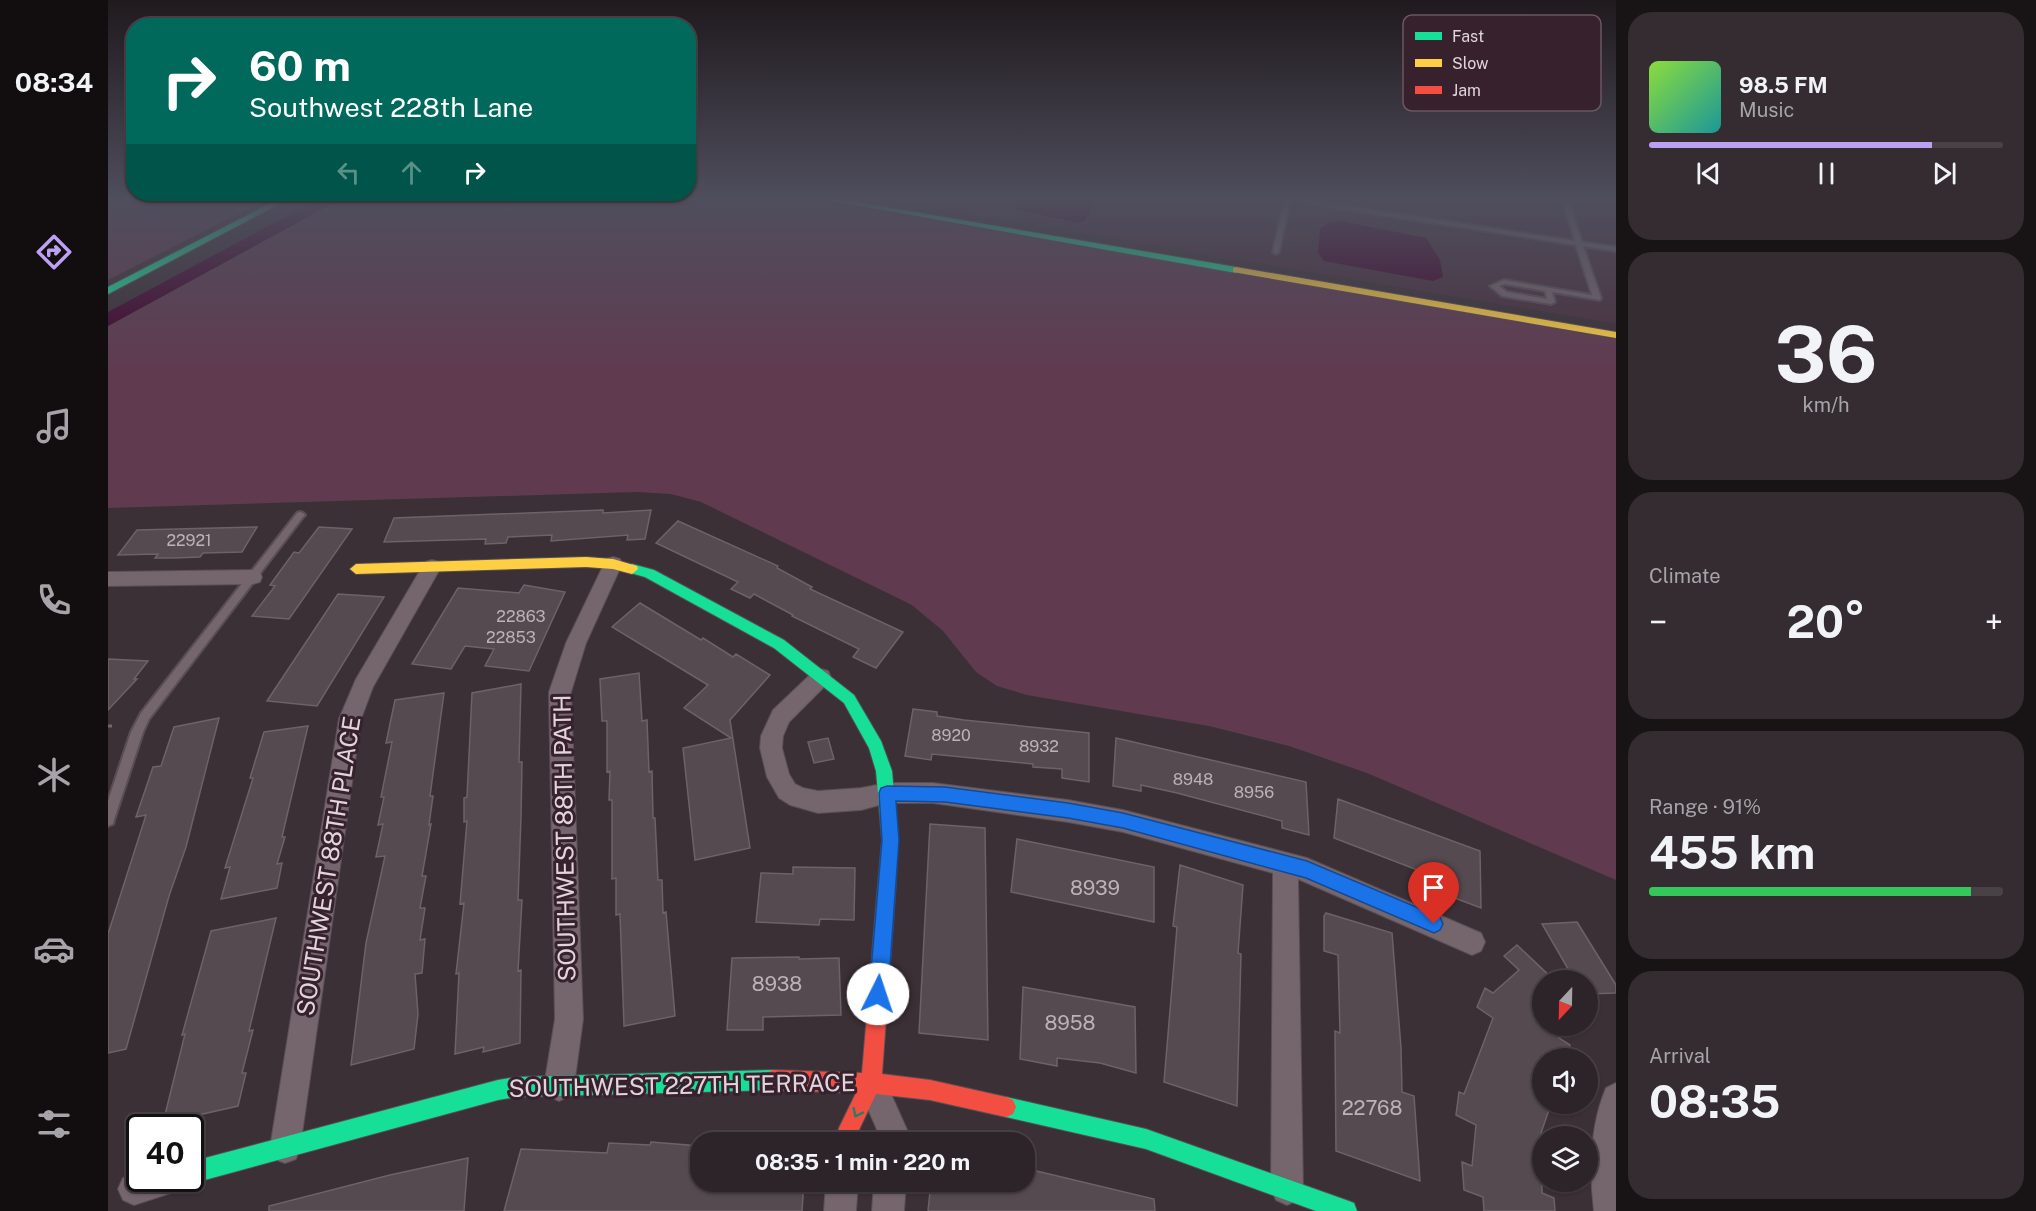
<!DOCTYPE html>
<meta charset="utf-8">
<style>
:root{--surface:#2c2428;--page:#342c30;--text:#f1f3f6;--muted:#a6a4a8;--line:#484145;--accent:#bca0f2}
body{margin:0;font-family:"Public Sans",sans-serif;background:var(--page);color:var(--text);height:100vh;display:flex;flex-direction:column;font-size:22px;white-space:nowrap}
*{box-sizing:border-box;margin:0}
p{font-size:20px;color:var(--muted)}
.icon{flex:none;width:33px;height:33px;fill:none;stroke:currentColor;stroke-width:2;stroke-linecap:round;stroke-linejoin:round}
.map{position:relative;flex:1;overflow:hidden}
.sheet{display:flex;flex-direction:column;gap:12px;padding:12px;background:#181416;width:420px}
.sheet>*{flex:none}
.hud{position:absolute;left:18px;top:18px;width:570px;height:183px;border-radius:24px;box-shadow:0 2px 4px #0004,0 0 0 2px var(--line);background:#00695c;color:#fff;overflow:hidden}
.needle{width:39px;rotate:202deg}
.buttons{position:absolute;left:1424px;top:970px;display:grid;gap:12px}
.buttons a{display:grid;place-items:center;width:66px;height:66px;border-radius:50%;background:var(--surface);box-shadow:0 2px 4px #0004,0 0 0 2px var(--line);font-size:30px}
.speed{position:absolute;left:18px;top:1114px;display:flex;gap:12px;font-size:30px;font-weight:700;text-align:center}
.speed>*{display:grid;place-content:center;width:78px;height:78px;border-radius:50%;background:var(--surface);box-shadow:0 2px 4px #0004,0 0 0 2px var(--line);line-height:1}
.speed .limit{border:3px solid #111;border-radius:9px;background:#fff;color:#111}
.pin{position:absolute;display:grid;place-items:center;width:51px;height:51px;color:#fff;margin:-62px -26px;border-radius:50% 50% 50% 0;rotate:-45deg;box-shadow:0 0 6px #0007}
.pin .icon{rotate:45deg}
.me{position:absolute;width:66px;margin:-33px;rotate:4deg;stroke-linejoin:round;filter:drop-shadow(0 0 4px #0008)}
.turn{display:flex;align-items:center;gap:21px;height:126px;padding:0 24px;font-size:27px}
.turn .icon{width:78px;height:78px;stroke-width:2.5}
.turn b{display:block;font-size:42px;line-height:51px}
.lanes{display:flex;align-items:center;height:57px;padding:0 24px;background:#0003;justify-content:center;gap:30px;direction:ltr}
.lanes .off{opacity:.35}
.big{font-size:45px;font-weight:700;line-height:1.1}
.sheet .tile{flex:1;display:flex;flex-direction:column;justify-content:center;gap:9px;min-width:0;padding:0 21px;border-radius:24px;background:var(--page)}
.sheet .dial{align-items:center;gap:0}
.dial b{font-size:78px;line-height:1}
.song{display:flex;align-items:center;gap:18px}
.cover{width:72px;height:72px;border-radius:9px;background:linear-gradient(135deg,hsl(90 70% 55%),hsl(180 70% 35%))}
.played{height:6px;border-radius:3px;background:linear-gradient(90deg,var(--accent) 80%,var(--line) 80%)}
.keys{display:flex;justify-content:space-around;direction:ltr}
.heat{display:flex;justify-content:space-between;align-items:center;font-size:33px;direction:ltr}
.charge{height:9px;border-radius:4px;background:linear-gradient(90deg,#34c759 91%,var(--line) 0)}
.trip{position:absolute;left:582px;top:1132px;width:345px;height:60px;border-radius:24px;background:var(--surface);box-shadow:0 2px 4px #0004,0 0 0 2px var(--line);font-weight:700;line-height:60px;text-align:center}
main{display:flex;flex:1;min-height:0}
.menu{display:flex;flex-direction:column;width:108px;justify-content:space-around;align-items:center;background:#120e10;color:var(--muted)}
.menu .icon{width:42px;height:42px}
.menu .selected{color:var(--accent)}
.menu b{font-size:27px;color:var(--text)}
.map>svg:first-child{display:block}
.built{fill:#49303e}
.green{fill:#603b50}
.water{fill:#42042e}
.building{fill:#544a4f;stroke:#6c6268;stroke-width:1.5}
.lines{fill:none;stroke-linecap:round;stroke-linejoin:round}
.lane-casing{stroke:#584e54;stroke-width:4}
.street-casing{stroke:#584e54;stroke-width:2}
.fast-casing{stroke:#584e54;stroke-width:2}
.slow-casing{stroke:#584e54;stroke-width:2}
.jam-casing{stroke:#584e54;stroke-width:2}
.path{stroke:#72656c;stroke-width:3;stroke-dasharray:7 3;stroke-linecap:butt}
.lane{fill:#75656d;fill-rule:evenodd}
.street{fill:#75656d;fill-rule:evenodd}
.fast{fill:#16e098;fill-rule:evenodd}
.slow{fill:#ffcf43;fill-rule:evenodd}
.jam{fill:#f24e42;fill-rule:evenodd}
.oneway{stroke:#268062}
.route{fill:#1a73e8;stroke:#114b97;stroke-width:1.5}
.labels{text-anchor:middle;stroke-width:6;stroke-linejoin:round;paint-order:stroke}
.number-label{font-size:16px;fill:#beb2b8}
.near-number-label{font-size:20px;fill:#beb2b8}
.near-street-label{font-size:24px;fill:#e2d4db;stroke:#36212c}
.key{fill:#36212c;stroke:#6a5761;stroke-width:1.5}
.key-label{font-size:16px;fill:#e2d4db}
</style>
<main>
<nav class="menu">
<b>08:34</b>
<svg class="icon selected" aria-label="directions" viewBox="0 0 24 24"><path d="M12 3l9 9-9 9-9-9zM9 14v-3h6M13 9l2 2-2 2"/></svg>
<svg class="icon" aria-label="music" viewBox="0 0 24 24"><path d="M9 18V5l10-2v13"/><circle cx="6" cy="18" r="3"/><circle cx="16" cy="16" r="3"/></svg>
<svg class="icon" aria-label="phone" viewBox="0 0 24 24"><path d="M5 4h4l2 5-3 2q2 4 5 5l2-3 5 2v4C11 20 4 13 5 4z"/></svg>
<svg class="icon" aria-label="climate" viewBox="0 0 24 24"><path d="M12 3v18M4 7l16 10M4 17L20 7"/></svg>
<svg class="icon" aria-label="car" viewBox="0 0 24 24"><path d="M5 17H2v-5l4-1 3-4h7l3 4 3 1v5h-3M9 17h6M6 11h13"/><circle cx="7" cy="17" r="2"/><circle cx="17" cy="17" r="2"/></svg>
<svg class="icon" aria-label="filters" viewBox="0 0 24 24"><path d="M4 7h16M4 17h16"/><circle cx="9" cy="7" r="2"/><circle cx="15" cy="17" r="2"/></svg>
</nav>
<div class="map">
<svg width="1508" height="1211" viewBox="0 0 1508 1211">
<rect width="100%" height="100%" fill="#3b3036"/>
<path class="built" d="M781,200H1508V324Z"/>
<path class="green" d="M0,200H157L0,280Z
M231,200H708L1508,339V880L1259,773L1181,746L1101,726L919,695L889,686L868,672L835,631L804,605L593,502L563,494L528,492L0,508V326Z"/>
<path class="water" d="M209,200H231L0,326V312Z
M911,200H986L978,220L971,223L906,209Z
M1233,221L1318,238L1332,260L1335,277L1325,281L1216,261L1210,253L1212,229L1220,223Z"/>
<path class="building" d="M495,510V513L543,510L537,539L519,540L520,535L443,541L444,535L400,537L398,543L377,544L378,539L276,542L286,518Z
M570,521L670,566L669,568L704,587L702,589L795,632L768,668L745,657L751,649L684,616L685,615L646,594L642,598L623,589L630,582L548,543Z
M149,527L134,552L95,553L92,557L66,558H47L50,554L10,555L29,530Z
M211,527L244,529L181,619L144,616L167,586L162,585L186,552L191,553Z
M416,585L457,592L421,671L377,666L386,649L357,646L343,669L304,664L350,588L411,593Z
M230,594L276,597L209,706L159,701Z
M532,603L593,640L595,638L625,657L628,654L662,675L622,720L642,848L587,860L575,748L623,738L576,708L600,685L504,627Z
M0,659L40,661L26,679H29L0,710Z
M531,673L534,721L539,720L541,772L544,771L545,818H547L550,880H554L555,913L558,912L567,1016L516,1026L512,914L508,915V878L504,879V800H501L502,771L499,772V721H494L492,679Z
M413,684L411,762H414L413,817L410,900H414L410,971L413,970L412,1043L375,1052L376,1047L347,1054L351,973L348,974L356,903L352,904L359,821L356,822V798L359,797L364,693Z
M336,693L322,796H325L321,825L323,824L314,876H318L312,908H317L312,940L317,939L314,973L307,974L310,1014L306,1049L243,1065L258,943L277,856L268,857L275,824L270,825L276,797H273L284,742L278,743L287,700Z
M805,709L829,712V716L856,720L981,733V782L954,778V769L925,767V764L824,754L823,760L797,756Z
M111,718L78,847L61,896L18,1049L0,1053V934L38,815L28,817L45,767L53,766L66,727Z
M200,726L174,837H177L169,864L174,863L169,888L113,899L122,867L117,868L145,778H142L156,732Z
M720,738L726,759L706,763L700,742Z
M1008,738L1198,782L1201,835L1174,828V821L1069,793L1033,785V791L1005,786Z
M1230,799L1372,851L1373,908L1333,893V879L1226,838Z
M822,824L877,828L880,1040L811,1033Z
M909,839L1046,867V922L903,892Z
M1072,865L1135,885L1130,953L1133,954L1129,1106L1056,1082L1069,927L1065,926Z
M685,867L747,868L746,920L712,919L711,925L648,922L653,873L685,874Z
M1218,913L1284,933L1293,1048L1294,1092L1306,1096L1312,1181L1228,1151L1227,1031L1232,1033L1230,955L1216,951V916Z
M168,918L141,1031L145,1030L134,1073H138L130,1106L55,1123L77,1034L74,1035L103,931Z
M1469,922L1508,985V993L1479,994V981H1467L1434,924Z
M1409,945L1447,981H1434V1026H1465L1451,1038L1462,1045L1458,1059H1434V1104H1443L1433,1133L1434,1193L1446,1198L1447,1211H1376L1375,1197L1356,1190L1354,1162L1364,1166L1368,1125L1348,1115L1351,1092L1356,1094L1385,1018L1369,1007L1377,988L1385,993L1411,970L1396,956Z
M691,957V959L731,958L733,1015L655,1017V1030H619L624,958Z
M915,987L1027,1007L1028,1073L992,1063L949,1058V1066L912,1059Z
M543,1142L592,1146V1182H696L694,1211H396L413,1149L499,1153L501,1143L542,1145Z
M360,1158L356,1211H161V1206L282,1175Z
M916,1168L1046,1199L1047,1211H820L823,1182H916Z"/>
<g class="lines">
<defs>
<path id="lane" d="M1176,200H1182L1171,252L1168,254L1165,252Z
M1186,200H1200L1467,241L1454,200H1460L1474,242L1508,247V251L1475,246L1493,298L1492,300L1444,292L1447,302L1443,304L1394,296L1382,286L1396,280L1484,295L1468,245L1189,202ZM1397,284L1437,291L1439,299L1399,292L1391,286Z
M192,512L195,513L197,515L195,517L41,719L35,732L6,820L5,824L0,826V801L23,732L33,713L189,513Z"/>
<path id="street" d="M505,557L512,559L514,564L478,643L463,692L475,1019L466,1086L461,1096L451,1101L441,1096L436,1086L447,1019L441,692L458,643L496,564L498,559Z
M324,560L331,562L333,567L265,687L253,719L192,1148L188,1159L177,1163L166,1159L162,1148L231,719L248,679L317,562Z
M145,570L152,572L154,577L152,582L145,584L0,586V572Z
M713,669L720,671L723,677L720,683L681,722L675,736L674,748L681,774L687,784L695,788L710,791L753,788L779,783H825L960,800L1015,810L1199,858L1373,933L1377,942L1373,951L1364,955L1190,879L1195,1189L1190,1200L1179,1205L1168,1200L1163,1189L1165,873L1015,832L960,822L825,803H779L753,810L710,813L682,805L671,798L659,777L652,748L653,736L665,710L706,671Z
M764,1069L774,1074L800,1132L799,1143H769L770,1132L749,1084L754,1074Z
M1508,1083V1211H1486C1481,1170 1482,1126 1498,1088Z
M32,1172V1179H77L72,1190L26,1205L15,1200L10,1189L15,1178Z
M718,1182H750L748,1211H716Z
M766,1182H798L796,1211H764Z"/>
<path id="fast" d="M169,200H179L0,294V287Z
M719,200H736L1128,267L1132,270L1128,273Z
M524,564L546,570L676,640L746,695L773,741L784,771L790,840L787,896L784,902L778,905L772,902L769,896L774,840L768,771L761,748L736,703L666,648L537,577L519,572L518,569Z
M665,1070L672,1073L675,1080L672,1087L665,1090L409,1097L390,1100L82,1184L74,1179H82V1162L390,1080L409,1077Z
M898,1097L1038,1129L1238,1200L1246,1203L1249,1211H1208L1038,1149L898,1117L891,1114L888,1107L891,1100Z"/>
<path id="slow" d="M1128,267L1508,332V338L1125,272V268Z
M478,557L505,559L529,566L530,569L524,574L505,569L478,567L248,574L242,569L248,564Z"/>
<path id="jam" d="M778,887L784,890L787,896L774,1074L822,1080L898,1097L905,1100L908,1107L905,1114L898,1117L822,1100L768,1094L748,1136L747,1143H727L731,1128L748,1093L665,1090L658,1087L655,1080L658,1073L665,1070L754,1073L769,896L772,890Z"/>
</defs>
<use href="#lane" class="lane-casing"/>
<use href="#street" class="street-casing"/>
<use href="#fast" class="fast-casing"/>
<use href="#slow" class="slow-casing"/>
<use href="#jam" class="jam-casing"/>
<path class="path" d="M0,726H4"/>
<use href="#lane" class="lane"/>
<use href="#street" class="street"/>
<use href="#fast" class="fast"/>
<use href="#slow" class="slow"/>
<use href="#jam" class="jam"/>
</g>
<defs><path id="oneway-chevron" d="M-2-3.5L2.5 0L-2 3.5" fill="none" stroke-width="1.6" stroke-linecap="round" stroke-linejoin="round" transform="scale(1.5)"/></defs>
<use class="oneway" href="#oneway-chevron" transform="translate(749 1113) rotate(116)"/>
<linearGradient id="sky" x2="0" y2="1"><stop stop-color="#201a1e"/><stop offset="0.54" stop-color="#4f4e5d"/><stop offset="1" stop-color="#4f4e5d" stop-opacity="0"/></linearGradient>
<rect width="1508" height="369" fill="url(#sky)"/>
<path class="route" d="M779,786L837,787L960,803L1015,813L1199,861L1332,917L1335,924L1332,930L1326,933L1198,878L1015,828L960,818L837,802L788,801L791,840L780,994L777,1001L770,1003L764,1001L761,994L774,840L771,793L773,788Z"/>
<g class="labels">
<g class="number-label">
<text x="81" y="546">22921</text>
<text x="413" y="622">22863</text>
<text x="403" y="643">22853</text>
<text x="843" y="741">8920</text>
<text x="931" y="752">8932</text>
<text x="1085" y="785">8948</text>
<text x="1146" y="798">8956</text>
</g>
<g class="near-number-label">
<text x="987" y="895">8939</text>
<text x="669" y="991">8938</text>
<text x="962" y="1030">8958</text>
<text x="1264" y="1115">22768</text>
</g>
<g class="near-street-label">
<text transform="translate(457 838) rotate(-91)" y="8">SOUTHWEST 88TH PATH</text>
<text transform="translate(221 866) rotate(-81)" y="8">SOUTHWEST 88TH PLACE</text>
<text transform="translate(574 1086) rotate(-1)" y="8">SOUTHWEST 227TH TERRACE</text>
</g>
</g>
<rect x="1295" y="15" width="198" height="96" rx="9" class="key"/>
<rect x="1307" y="32" width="27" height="8" fill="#16e098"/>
<rect x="1307" y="59" width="27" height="8" fill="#ffcf43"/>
<rect x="1307" y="86" width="27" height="8" fill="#f24e42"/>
<g class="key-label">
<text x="1344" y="42">Fast</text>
<text x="1344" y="69">Slow</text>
<text x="1344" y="96">Jam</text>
</g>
</svg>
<div class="buttons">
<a><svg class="needle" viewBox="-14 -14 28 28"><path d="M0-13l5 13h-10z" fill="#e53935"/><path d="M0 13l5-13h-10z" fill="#a6a4a8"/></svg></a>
<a><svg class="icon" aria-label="sound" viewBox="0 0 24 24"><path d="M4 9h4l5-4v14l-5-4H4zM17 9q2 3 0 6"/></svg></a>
<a><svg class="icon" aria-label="layers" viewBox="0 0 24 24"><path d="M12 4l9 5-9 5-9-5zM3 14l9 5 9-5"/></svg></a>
</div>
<div class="speed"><div class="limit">40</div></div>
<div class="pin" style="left:1326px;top:924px;background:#d93025"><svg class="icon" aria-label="arrive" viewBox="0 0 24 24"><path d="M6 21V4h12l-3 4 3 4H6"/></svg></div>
<svg class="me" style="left:770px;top:994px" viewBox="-20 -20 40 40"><circle r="19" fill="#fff"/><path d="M0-13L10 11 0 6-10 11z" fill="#1a73e8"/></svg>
<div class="trip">08:35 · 1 min · 220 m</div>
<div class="hud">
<div class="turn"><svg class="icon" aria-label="right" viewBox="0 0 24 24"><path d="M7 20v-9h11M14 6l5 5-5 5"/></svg><div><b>60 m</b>Southwest 228th Lane</div></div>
<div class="lanes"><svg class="icon off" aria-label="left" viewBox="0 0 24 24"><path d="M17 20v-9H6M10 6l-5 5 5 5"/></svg><svg class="icon off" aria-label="ahead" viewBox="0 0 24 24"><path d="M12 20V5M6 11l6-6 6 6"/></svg><svg class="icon" aria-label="right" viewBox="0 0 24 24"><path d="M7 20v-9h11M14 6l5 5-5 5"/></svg></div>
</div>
</div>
<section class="sheet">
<div class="tile">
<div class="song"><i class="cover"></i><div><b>98.5 FM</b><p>Music</p></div></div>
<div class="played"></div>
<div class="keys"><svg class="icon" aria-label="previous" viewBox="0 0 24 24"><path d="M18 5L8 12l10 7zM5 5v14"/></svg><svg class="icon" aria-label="pause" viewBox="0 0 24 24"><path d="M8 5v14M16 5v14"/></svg><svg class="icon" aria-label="next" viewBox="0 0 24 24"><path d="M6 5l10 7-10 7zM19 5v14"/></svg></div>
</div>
<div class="tile dial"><b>36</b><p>km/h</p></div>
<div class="tile"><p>Climate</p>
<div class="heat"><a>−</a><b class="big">20°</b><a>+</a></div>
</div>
<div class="tile"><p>Range · 91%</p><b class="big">455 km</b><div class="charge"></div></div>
<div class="tile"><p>Arrival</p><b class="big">08:35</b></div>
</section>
</main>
